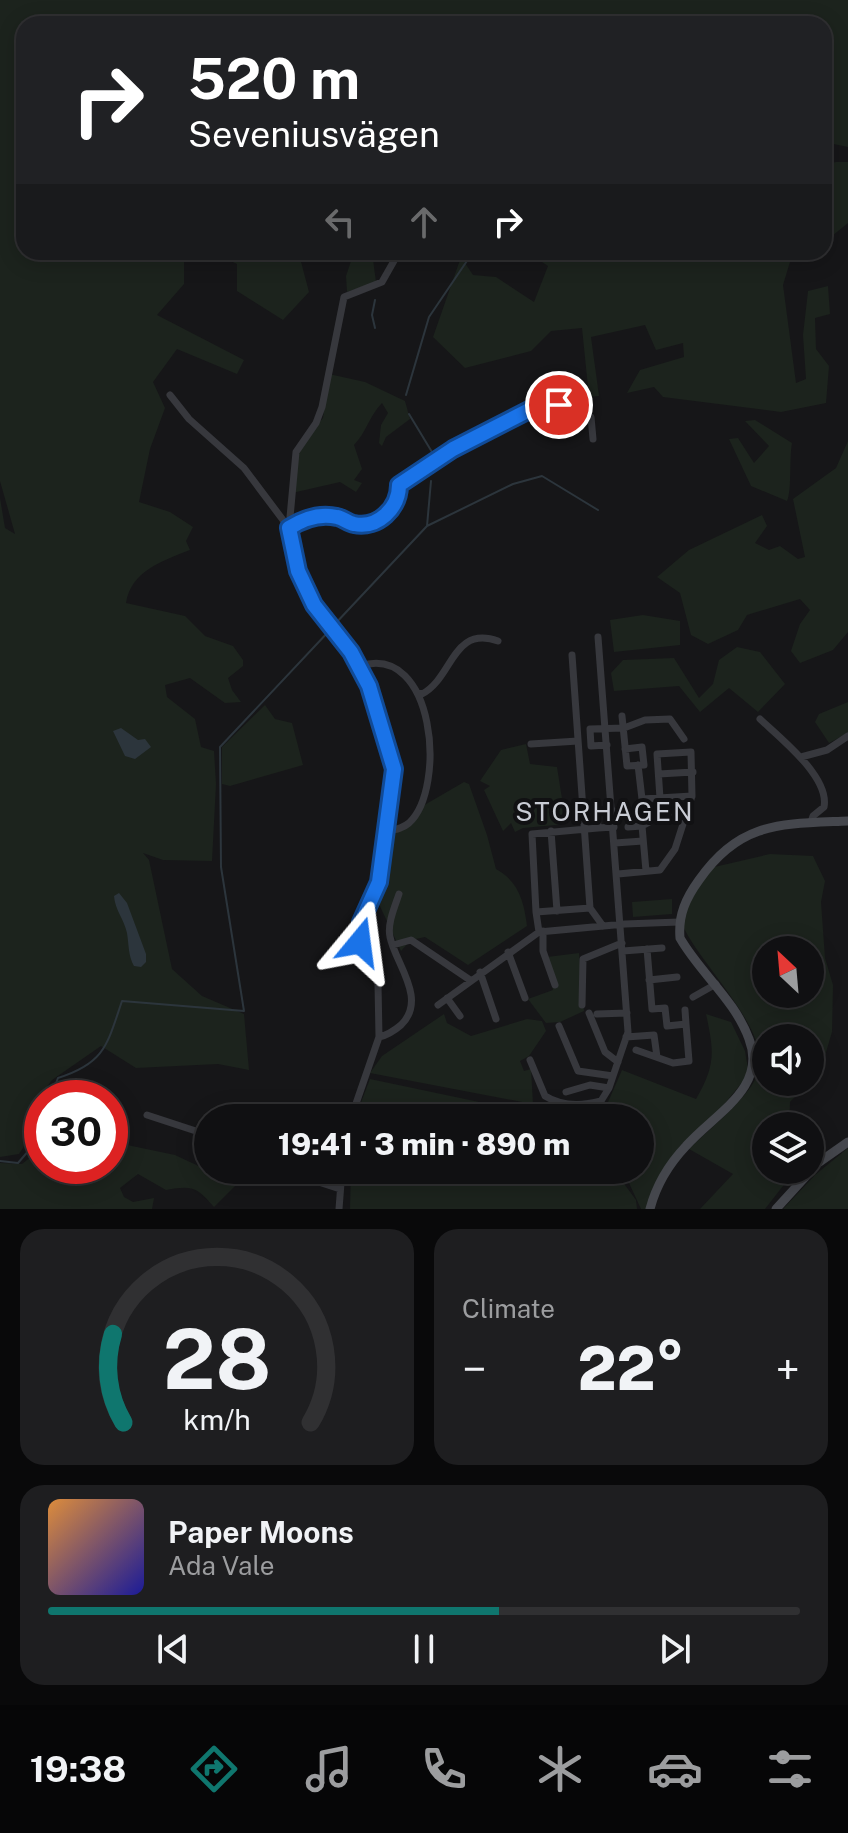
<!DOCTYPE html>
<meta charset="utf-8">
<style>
:root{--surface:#101012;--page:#1e1e20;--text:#f1f3f6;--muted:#9c9d9f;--line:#303032;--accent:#0f766e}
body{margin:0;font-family:"Public Sans",sans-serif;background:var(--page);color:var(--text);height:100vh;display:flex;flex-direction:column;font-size:30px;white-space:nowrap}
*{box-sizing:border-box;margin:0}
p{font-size:26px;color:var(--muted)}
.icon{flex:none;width:44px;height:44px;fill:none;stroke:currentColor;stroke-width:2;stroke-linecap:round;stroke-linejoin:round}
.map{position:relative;height:1209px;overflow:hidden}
.sheet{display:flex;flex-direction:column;gap:20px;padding:20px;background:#09090a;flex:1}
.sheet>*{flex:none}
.banner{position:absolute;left:16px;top:16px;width:816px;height:244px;border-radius:24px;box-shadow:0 4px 20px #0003,0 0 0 2px var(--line);background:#202124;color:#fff;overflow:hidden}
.needle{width:52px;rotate:334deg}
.fabs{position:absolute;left:752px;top:936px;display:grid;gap:16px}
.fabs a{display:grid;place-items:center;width:72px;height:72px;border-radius:50%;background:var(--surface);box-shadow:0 4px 20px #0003,0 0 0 2px var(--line);font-size:40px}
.speed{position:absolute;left:24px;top:1080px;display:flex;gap:16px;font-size:40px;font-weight:700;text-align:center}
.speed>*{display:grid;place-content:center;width:104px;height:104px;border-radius:50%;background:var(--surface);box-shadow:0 4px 20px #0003,0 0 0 2px var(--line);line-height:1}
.speed .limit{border:12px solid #d22;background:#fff;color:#111}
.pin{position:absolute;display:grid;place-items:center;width:68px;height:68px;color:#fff;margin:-34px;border:4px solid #fff;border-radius:50%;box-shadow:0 2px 8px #0007}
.me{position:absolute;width:88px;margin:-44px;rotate:16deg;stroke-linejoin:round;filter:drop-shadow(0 0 6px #0008)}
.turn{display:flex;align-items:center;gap:28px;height:168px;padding:0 40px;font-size:36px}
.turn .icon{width:104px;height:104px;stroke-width:2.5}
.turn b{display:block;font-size:56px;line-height:68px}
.lanes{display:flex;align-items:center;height:76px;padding:0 40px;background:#0003;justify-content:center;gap:40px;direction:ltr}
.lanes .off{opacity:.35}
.big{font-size:60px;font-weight:800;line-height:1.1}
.sheet .tile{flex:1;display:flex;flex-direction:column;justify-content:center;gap:12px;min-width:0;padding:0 28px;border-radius:24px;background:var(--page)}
.sheet .dial{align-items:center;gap:0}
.dial svg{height:208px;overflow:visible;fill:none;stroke:var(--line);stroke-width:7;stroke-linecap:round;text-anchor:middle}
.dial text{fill:var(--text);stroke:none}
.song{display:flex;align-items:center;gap:24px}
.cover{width:96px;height:96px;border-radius:12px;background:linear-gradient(135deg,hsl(30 70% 55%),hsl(240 70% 35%))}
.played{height:8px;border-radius:4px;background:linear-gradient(90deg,var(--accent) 60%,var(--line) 60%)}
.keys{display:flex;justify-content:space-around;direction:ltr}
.heat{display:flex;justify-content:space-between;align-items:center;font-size:44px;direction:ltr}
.sheet .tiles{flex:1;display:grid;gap:20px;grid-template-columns:1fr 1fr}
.tile:last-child{grid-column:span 2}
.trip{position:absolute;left:194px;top:1104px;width:460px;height:80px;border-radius:40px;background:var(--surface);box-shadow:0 4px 20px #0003,0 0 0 2px var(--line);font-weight:800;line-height:80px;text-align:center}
.tabs{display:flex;height:128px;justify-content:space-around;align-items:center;background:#060607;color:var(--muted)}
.tabs .icon{width:56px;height:56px}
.tabs .selected{color:var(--accent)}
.tabs b{font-size:36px;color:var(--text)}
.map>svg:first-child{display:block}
.green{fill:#1c231d;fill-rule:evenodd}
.water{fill:#2c353c}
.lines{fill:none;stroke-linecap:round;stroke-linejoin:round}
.stream{stroke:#2c353c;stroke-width:2}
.street{stroke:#37383d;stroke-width:7}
.secondary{stroke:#45474d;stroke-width:9}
.route-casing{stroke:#114b97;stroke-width:20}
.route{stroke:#1a73e8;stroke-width:14}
.labels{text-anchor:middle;stroke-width:8;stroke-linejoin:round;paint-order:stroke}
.neighbourhood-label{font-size:26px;letter-spacing:2px;fill:#c9ccd4;stroke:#111113}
</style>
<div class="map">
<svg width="848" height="1209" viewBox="0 0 848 1209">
<rect width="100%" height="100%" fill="#161618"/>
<path class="green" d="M0,0H848V147L824,142V24H24V252H189L184,260V284L157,315L244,360L237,374L177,349L153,382L165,408L150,449L139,502L170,512L193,527L186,541L190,550C162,561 131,571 126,603L185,616L205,636L233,646L243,660V666L228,678L232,690L241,702L225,703L190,678L165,685L167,697L195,719L201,747L214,751L216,784L212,861L163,860L143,853L149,860L172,969L202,996L244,1014L249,1070L218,1064L136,1068L101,1046L52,1080L35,1103L38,1125L19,1154L0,1157V498L5,528L15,534L0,481Z
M836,162H848V223L832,236L824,227V165Z
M212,252H302L300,258L309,292L283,320L237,291V264Z
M354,252H372L376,282L347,292L346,276Z
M527,252H574L578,256L583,252H793L783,285L796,383L806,379L803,335L808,291L828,286L830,314L815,318L816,349L829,366L826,403L781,412L663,397L654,387L627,393L640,370L684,357L683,343L656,350L645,325L591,337L599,396L589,397L582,328L551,331L531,351L465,368L433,337L461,257L473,275L496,277L534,302L548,266Z
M329,374L365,382L405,401L410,419L386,437L382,446L379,443L381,425L388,413L382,403C368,418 366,433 354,445L362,469L354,480L362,483L356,492L340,482L292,493L295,460L303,442L323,418Z
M755,420L792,443C789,459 792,491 787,501L751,486L729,439L738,438L754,463L769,446L745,421Z
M848,441V632L833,650L800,663L791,651L800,624L810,610L800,599L747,615L738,630L708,644L691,635L680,593L657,577L689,550L762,515L767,526L755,543L769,550L780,546L798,559L805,557L793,499L836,468Z
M643,615L680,621V645L614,652L610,620Z
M737,647L760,652L785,684L758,712L729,688L700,712L679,686L614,691L611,673L623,660L674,658L699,698L713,684L719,660Z
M848,702V733L829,743L815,722L819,714Z
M265,705L275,719L292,723L303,765L230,786L222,784V747Z
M526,744L530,764L557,767L566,824L523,828L515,832L511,823L503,831L484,790L490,786L480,781L501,750Z
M464,782L469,784L487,835L496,869C518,881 524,901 527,926L468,965L425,937L411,940L401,951L377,900L386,884L394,829L414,817L421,807Z
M770,854L813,856L825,881L821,902L825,958L833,985L832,1032L824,1059L810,1081V1038H766V1082H809L790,1102L789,1126H766V1170H786L784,1174L790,1177L765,1209H700L733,1174L689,1149C708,1130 744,1102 756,1078C779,1034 696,964 680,919L710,868ZM766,950H810V994H766Z
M672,899V914L633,917L632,902Z
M579,953L584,1011L560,1022L546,1023L528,999L553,990L547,957Z
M444,1014L447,1023L471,1036L527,1019L542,1021L546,1031L529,1056L520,1061L524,1071L531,1069L533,1104L370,1073L382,1056Z
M706,1014L731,1022L745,1051L749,1074L712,1119L680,1146L657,1182L648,1209H641L623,1170H640V1118H606L608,1102L622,1070L696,1099C716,1065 714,1051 706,1014Z
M370,1079L536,1114L588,1118H355Z
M110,1127H116L113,1142L175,1155L237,1184L214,1207C197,1187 192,1185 166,1190L138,1174L120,1188L124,1197L133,1202L154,1198L152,1209H0V1163L22,1164L42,1148V1166H110Z
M848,1148V1209H783L815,1175Z
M351,1170H614L636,1200L637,1209H350Z"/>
<path class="water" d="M121,728L138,740L145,739L151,747L135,759L125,756L113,731Z
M119,893L127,903L146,954V962L141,967L134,966C128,955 129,945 127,933C124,919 115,910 114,896Z"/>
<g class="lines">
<path class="stream" d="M375,328L372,315L375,300
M406,395L429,317L473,252
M409,414L435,457
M433,473L435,465
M427,526L431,481
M334,625L427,526L513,484L542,476L598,510
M50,1098L58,1078C105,1063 107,1045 122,1001L244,1011L221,867L220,747L330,630
M0,1161L18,1163L42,1135"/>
<path class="street" d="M170,395L189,419L244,468L289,528C303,518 320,513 337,517C343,518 348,523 354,524C378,530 399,508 399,485L453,449L535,407L559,405L591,417L593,439
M572,655L590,908
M360,666C435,642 447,788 409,823C402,829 394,830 385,832
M417,692L422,694C453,678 452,625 498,641
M622,716L627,766L644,765L642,747L625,749
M760,719C779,737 830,777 824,807L813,816L811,822
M531,744L578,741
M607,745L591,746L590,729L624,728L645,720L670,719L684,739
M801,757L827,750L848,736
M638,765L642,799L692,796
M659,774L693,772
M612,810L597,811L598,828L614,827
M642,826L646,871
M628,827L642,826L657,818L686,815
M551,831L557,911
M615,843L643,841
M618,874L660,870L675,849L692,796L691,752L657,754L660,798
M536,912L532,834L598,828
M543,931V951L555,985
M539,932L536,912L590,908L603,926
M393,945L411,940L470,980
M623,951L662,948
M508,952L525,998
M480,972L496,1019
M649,980L677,977
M693,997L716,984
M447,998L460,1016
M438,1005L539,932L625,924L679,922
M582,1005L583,959L622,943
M685,1010L686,1024
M589,1013L605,1052L618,1062
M597,1014L627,1013
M559,1026L578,1071L613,1076
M379,1037C388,1035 394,1031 401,1025C428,999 395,963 390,937C387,924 395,906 399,894
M626,1037L654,1035L657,1057
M636,1050L673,1063L689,1061L686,1024L667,1026L665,1008L652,1009L647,949
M530,1060L545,1096C561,1106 582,1106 601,1101L609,1088L628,1032L598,637
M566,1092L590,1085L609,1088
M147,1115L208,1135
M351,1118L379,1037L378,984L360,942L359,931L379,882L394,769L363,673L334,629L314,605L291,549L289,528L296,452L316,423L322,407L344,297L382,282L399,252
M282,1170L340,1189
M339,1209L342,1170"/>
<path class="secondary" d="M650,1209C656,1186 669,1164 686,1146C714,1114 768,1088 749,1039C735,1000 700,973 680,938C678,915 686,898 699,880C740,821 781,824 848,821
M776,1209L818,1163L848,1142"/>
</g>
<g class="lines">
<defs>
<path id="route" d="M360,942L361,922L379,882L394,769L369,686L351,652L314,605L298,571L289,528C303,519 320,513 337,517C343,518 348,523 354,524C378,529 399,508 399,485L453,449L535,407L559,405"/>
</defs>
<use href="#route" class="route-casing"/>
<use href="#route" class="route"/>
</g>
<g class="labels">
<g class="neighbourhood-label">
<text x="605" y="821">STORHAGEN</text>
</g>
</g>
</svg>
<div class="fabs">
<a><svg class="needle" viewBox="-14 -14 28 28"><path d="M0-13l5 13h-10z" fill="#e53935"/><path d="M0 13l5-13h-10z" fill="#9c9d9f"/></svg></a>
<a><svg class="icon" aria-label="sound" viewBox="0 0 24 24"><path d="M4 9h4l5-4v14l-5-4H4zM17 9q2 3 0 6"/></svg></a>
<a><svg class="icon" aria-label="layers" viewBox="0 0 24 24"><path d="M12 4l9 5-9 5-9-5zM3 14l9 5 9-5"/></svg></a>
</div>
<div class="speed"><div class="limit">30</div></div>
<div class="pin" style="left:559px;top:405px;background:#d93025"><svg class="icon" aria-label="arrive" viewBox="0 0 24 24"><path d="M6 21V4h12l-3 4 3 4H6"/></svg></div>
<svg class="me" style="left:360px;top:942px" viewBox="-20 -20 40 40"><path d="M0-17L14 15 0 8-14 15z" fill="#1a73e8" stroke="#fff" stroke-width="4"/></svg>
<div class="trip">19:41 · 3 min · 890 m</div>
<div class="banner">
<div class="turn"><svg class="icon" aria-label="right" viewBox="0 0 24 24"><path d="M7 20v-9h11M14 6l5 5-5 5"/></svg><div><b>520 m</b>Seveniusvägen</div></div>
<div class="lanes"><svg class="icon off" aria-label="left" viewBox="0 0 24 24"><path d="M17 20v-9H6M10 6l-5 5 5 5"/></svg><svg class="icon off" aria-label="ahead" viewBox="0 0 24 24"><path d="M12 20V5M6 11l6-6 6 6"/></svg><svg class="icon" aria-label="right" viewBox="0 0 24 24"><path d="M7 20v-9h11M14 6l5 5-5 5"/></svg></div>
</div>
</div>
<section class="sheet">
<div class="tiles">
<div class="tile dial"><svg viewBox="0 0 100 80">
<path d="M14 69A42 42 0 1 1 86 69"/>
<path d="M14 69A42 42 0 0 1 10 35" stroke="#0f766e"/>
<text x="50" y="56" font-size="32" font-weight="700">28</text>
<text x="50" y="72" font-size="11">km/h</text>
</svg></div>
<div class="tile"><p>Climate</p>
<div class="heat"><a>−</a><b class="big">22°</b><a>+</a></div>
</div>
<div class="tile">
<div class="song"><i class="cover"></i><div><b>Paper Moons</b><p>Ada Vale</p></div></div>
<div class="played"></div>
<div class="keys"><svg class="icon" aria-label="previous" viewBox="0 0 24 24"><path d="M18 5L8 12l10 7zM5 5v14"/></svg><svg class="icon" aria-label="pause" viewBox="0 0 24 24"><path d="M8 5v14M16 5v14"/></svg><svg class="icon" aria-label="next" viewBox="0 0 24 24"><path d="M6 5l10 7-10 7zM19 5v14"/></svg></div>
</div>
</div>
</section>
<nav class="tabs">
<b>19:38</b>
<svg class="icon selected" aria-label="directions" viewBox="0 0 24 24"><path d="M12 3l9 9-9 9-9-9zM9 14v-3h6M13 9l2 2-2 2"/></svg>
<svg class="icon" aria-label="music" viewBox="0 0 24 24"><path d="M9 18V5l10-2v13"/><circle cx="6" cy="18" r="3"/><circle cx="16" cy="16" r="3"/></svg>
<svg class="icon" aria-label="phone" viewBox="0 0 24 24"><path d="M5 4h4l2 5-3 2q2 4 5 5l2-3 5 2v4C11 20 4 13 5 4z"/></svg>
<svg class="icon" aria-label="climate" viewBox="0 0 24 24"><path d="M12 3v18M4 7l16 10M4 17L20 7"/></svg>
<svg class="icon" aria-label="car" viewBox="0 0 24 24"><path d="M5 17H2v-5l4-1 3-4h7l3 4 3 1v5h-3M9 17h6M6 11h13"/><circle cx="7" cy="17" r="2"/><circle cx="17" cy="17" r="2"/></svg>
<svg class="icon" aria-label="filters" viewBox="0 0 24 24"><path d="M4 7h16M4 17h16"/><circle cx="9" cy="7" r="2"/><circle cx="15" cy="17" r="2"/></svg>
</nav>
